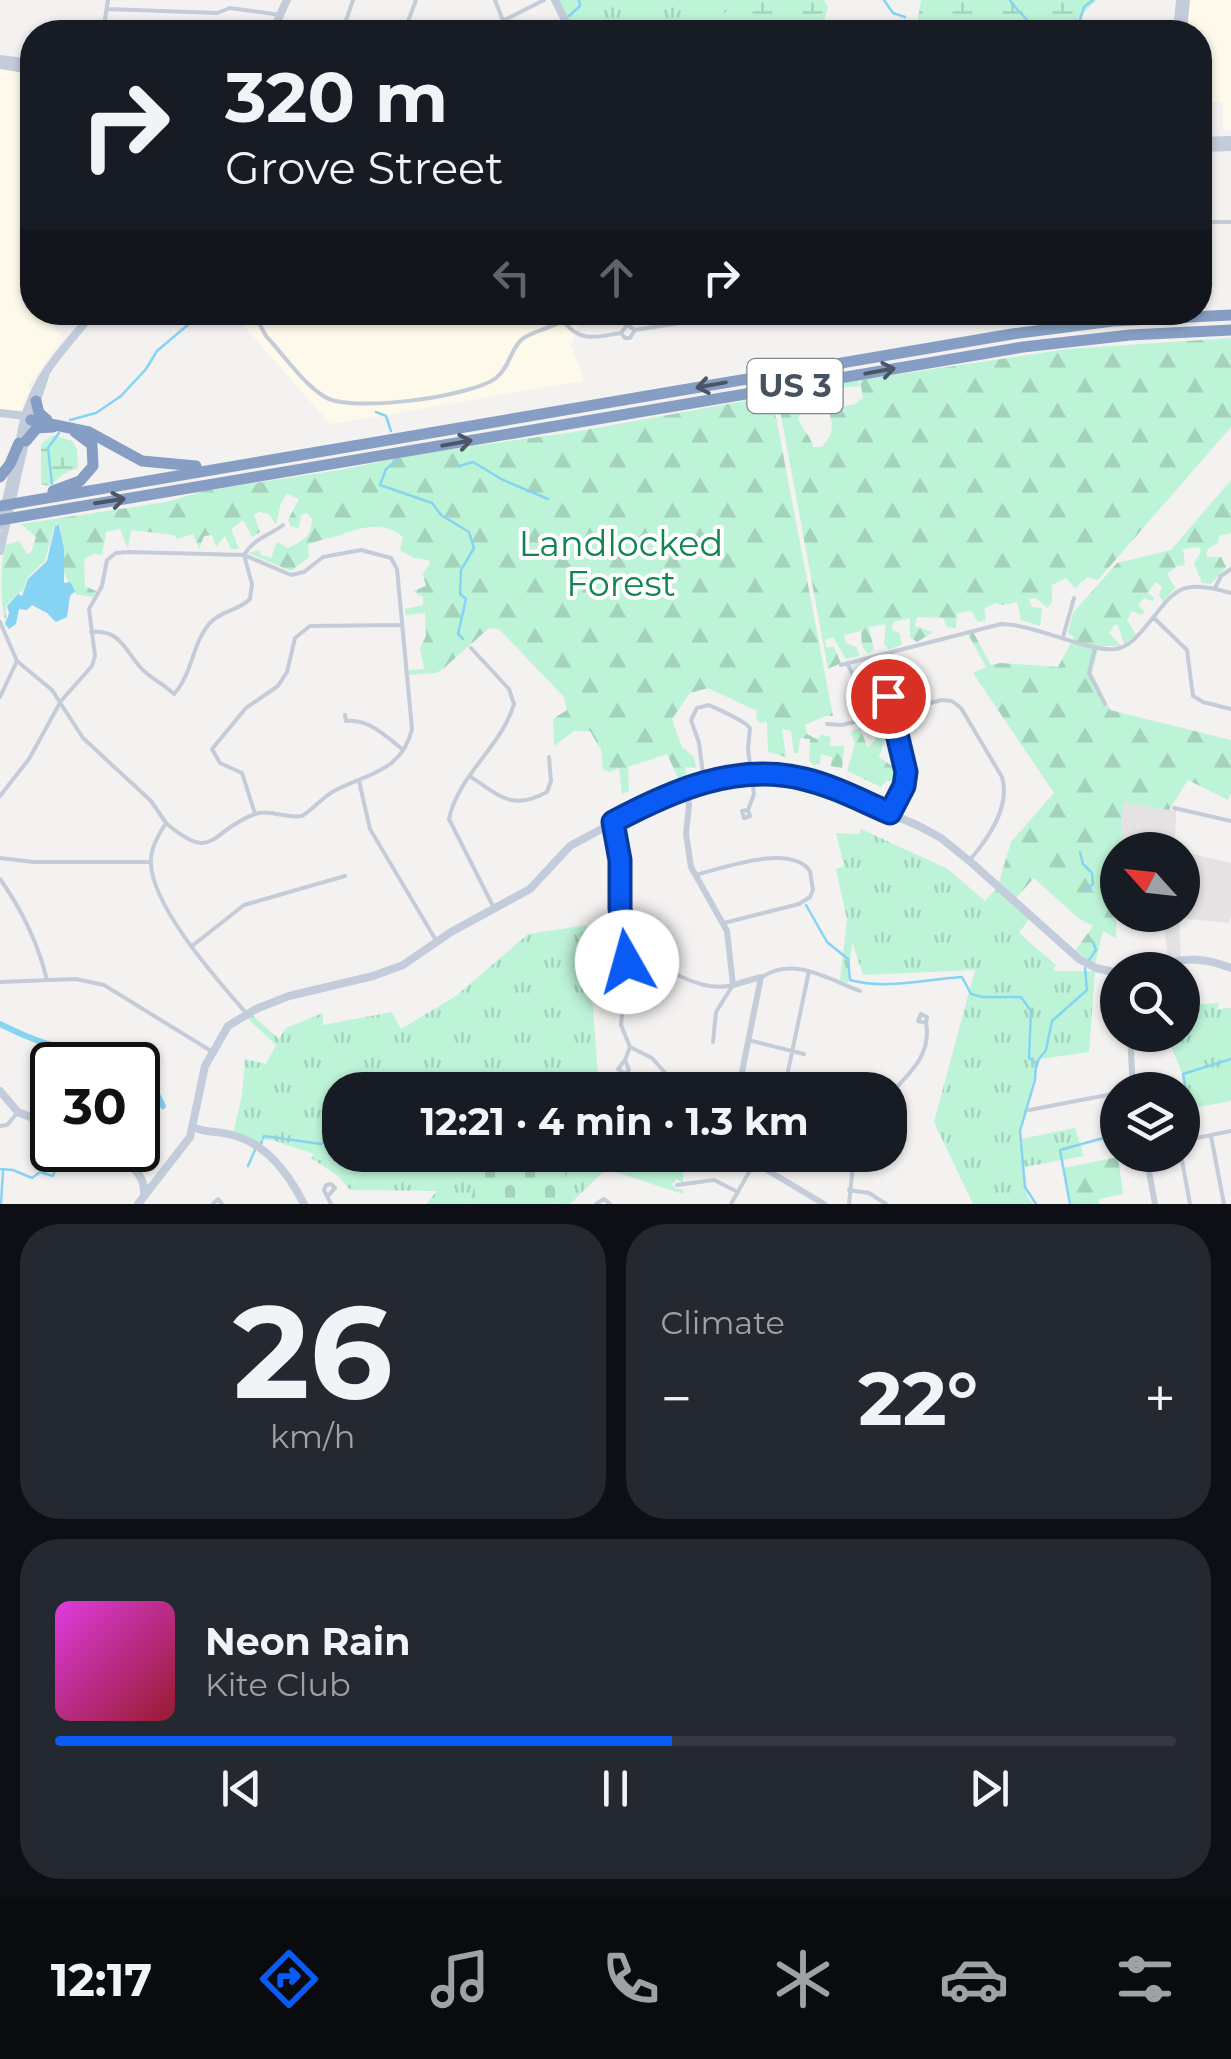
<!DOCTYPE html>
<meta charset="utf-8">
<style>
:root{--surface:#171b24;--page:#242831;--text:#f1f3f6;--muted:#9ea1a6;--line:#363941;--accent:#0a5bf5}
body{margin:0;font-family:Montserrat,sans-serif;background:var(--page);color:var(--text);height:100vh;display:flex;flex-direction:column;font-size:38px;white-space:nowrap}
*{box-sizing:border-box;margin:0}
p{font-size:32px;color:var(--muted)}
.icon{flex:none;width:55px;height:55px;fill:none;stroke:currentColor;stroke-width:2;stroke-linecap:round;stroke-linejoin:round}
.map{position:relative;height:1204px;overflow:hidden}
.side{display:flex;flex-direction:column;gap:20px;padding:20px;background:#0d0f14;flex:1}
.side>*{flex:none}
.hud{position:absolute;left:20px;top:20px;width:1192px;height:305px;border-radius:40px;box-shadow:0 2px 8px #0004;background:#171b24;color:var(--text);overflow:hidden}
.needle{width:65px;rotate:297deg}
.controls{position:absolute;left:1100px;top:832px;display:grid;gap:20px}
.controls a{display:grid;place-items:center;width:100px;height:100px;border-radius:50%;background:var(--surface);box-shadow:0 2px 8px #0004;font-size:50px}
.speed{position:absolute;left:30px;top:1042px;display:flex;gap:20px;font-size:50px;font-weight:700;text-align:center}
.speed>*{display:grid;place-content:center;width:130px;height:130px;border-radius:50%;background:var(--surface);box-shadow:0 2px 8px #0004;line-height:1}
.speed .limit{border:5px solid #111;border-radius:15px;background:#fff;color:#111}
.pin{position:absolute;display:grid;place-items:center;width:85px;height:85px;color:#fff;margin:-42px;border:5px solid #fff;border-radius:50%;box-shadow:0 2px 10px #0007}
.me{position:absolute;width:110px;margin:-55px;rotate:353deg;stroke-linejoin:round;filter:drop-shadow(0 0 8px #0008)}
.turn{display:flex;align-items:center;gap:35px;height:210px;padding:0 40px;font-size:45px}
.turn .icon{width:130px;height:130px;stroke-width:2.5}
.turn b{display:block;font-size:70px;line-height:85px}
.lanes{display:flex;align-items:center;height:95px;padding:0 40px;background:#0003;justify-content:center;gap:50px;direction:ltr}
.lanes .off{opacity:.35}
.big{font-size:75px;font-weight:700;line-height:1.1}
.side .tile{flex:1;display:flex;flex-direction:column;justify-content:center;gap:15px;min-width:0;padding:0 35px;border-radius:40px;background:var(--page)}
.side .dial{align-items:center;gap:0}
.dial b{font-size:130px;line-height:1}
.song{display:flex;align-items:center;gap:30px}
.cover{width:120px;height:120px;border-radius:15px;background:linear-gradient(135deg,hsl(300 70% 55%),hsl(350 70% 35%))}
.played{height:10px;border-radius:5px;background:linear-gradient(90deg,var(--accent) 55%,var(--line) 55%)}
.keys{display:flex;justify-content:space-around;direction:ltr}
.heat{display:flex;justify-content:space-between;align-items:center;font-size:55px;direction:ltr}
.side .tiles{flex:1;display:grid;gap:20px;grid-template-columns:1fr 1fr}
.tile:last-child{grid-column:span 2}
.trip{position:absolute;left:322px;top:1072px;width:585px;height:100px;border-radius:40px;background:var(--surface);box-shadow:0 2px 8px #0004;font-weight:700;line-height:100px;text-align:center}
.dock{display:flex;height:160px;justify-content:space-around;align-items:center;background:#090b0e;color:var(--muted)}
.dock .icon{width:70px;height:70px}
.dock .on{color:var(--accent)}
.dock b{font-size:45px;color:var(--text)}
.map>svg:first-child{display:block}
.commercial{fill:#fefaeb}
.education{fill:#e5e2e3}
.grass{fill:url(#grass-tufts)}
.forest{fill:url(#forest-firs)}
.wetland{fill:url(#wetland-marsh)}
.cemetery{fill:url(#cemetery-stones)}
.water{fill:#87d3f4}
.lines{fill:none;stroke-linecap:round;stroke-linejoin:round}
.stream{stroke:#87d3f4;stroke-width:2.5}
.river{stroke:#87d3f4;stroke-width:6}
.minor{stroke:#c4ccd7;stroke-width:4}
.tertiary{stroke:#c4ccd7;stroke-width:6}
.secondary{stroke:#c3ccdb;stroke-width:8}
.motorway{stroke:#869ec3;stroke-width:11}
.oneway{stroke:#4a5666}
.route-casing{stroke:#063b9f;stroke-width:25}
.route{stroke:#0a5bf5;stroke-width:18}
.labels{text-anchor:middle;stroke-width:8;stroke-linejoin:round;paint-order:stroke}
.shield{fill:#fff;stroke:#7e8690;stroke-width:2.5}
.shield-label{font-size:32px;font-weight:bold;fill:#475261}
.park-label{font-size:35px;fill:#108454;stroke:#fff}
</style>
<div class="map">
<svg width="1231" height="1204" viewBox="0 0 1231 1204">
<defs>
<pattern id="grass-tufts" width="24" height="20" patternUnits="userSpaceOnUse" patternTransform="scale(2.5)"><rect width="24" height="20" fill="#bdf3d7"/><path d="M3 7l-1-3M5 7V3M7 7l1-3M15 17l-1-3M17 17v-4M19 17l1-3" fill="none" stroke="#a4d2bb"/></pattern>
<pattern id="forest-firs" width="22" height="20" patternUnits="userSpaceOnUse" patternTransform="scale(2.5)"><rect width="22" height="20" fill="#bdf3d7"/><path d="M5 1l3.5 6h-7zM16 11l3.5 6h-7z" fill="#a4d2bb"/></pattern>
<pattern id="wetland-marsh" width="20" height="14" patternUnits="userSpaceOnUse" patternTransform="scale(2.5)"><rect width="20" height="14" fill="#bdf3d7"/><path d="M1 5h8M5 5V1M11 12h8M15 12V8" fill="none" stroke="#a4d2bb"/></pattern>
<pattern id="cemetery-stones" width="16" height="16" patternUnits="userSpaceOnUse" patternTransform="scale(2.5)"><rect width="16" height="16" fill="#bdf3d7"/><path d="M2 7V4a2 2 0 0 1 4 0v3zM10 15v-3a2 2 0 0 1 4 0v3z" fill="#a4d2bb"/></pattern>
</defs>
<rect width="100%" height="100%" fill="#f4f1f1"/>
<path class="commercial" d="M1189,0H1231V130H1223V102H1206L1200,92V32H1186Z
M0,69L32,74V243L29,251L32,312L44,313L63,338L28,386L31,390L21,410H0Z
M233,313H583L571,345L584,381L330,424Z"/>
<path class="education" d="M1123,801L1176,811L1175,850H1121Z
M1183,852L1231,863V916L1228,923L1179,918L1181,956L1168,959L1163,917L1152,915H1182Z"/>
<path class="grass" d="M558,0H783L777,32H576Z
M861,829L948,869L985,901L996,889L1029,919L1019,933L1056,965L1053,971H1095L1089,1052L1040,1059L1019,1136L1021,1139L1075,1128L1084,1156L1024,1167L1027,1196L1033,1204H973L934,1122L975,970L863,975L852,942L848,983L840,980L847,919L836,869L844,866L836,833L859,834Z
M587,925L599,1090H340V1155H485L470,1201L437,1191L350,1190L338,1176L311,1158L314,1154L272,1140H262L259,1144L233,1133L242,1096L245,1059L266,1064L276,1045L246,1017L251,1014L279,1039L286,1028L323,1013V1025L392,1012L401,1029L456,996L528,934Z
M1219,1003L1217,1009L1231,1008V1101L1188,1109L1182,1073L1168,1039L1173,1035H1182L1183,1028L1197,1017L1183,1016V1005Z
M545,1155H683V1184L677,1179L672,1184L676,1189H683V1194L606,1169L570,1204H558L567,1169L543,1160Z"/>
<path class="forest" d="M1231,338V427L1098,580L1087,577L1075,588L1066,578L1052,585V602L1047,608L1036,598L1029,599L1032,607L1042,608L1040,626L1021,620L1017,602L1003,605L995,603L984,609L986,620L978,622L971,611L957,613L956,628L947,627L943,618L917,617L915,626L933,632L917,642L910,637V618L893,622L892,629L900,634L902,645L889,649L884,644L886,624L869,627L874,650L868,654L862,646L861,631L844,635L846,643L856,647L860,656L846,659L833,637L825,640L826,647H834L841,663L828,669L777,394L858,380L860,386L825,389L806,402L817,406L815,408L802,409L798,419C802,429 811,436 813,447H822C833,436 835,423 827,410L855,404L863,398L860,380L1068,349Z
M772,396L833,716H825L805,725L807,734L816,739L822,735L831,737L830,746H844L842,768L831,766L832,757L821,754L820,764L813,765L809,760L810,739L800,738L798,753H794L791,731L782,729L786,757L768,752L767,722L760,723L756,719L757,711L708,688L690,693L672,719L682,747L694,757L696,768L685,767L687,783L681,784L667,754L628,767L629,791L622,794L619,768L610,772L603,769L601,750L590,731H574L554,746L553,719L567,710L564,697L499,629L489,628L443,669L436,673L409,675V670L424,669L420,648L426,636L425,613L406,615L405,609L423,605V597L413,591L426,586L423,574L430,563L429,560L414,558L400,550L403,537C382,520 361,528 340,535C329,539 319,539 308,545L309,557L291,571L248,553L259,550L261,555L271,558L277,542L288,548C303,540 312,537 312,519L307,513L301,515L299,528L291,527L288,520L299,499L287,494L281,503L276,525L269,514L259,512L254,515L260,532L252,537L243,520L231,529L239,549H231L225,536L216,547L212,535L204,536L199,549L193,534L177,539L174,535L131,530L128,549L120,529L106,532L102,555L94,554L84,559L85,586L96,591L93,597L75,594L64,573L60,525L54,526L45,561L27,578L24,589L6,605V623C0,604 0,568 5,545L19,541L27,554L31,553L36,537L21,524L166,502L204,491L346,469L418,454L574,432Z
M1231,480V533L1219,536L1218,543L1209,548L1206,554L1208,557H1221L1226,567L1211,584L1202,583L1194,563L1201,552L1199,547L1183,549L1185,565L1177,566L1167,574L1175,588L1163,602L1159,595L1162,586L1155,582L1148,593L1155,598L1152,601L1144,598L1138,605L1145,612L1141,615L1132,611L1127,620L1136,635L1124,644L1118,625H1114L1109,633L1121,646H1099L1092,673L1110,710L1231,740V793L1228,800L1188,780L1169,810L1123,802L1121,850H1118L1116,938L1103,931L1095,964L1075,951L1093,926L1078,918L1034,878L1016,898L999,882L1011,842L1054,793L973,673L986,667L968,634L973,632L991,665L1000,663L1058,667L1074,637L1068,633L1073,613L1117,563L1171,550Z
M854,729H860L868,748L879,735L885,739L879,757L892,766L900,767L901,785L887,780L881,787L847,771L855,744L851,733Z
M1118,1157L1123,1194L1099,1199V1204H1071L1064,1168Z"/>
<path class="wetland" d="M733,0H824L828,7L821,32H689L688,28C710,28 724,20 733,0Z
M921,0H1097L1078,18L1081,32H980L979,25L969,32H924L918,18Z
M53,435L72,441L77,449L78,468L65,473L49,486L41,484V444Z"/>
<path class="cemetery" d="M485,1155H545L544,1161L568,1169L558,1204H426L437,1191L470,1201Z"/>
<path class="water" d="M59,525L64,549V583L70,582L75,591L70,596L67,617L56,622L47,613L32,605L27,610L19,609L16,624L9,629L5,624L9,613L7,606L18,594L22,596L28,579L47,561L55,526Z"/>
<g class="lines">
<path class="stream" d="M884,0L893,13L905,17
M1010,0C1016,11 1026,15 1031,27L1029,32
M569,16L580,6L579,0
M544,32L562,22
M1076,32L1084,7L1093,0
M376,412L386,416L391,431
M70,420L96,413L121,396L146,369L157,351L203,312
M396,461L386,469L380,485L432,503L441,515L469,532L474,548L461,570L460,594L466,599L458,634L463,639
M459,466L473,462L503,480L548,499
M52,484L48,448L59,433
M1080,852L1083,864L1092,873L1093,884L1085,891
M806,905L827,942L848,959L850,980C886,990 925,979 962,977L971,994L982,997H1021L1031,1011L1029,1058L1036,1063
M1089,960L1096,950L1093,942
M138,1081L140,1072
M138,1084L150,1099V1108L138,1116
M453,1090L458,1085L478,1090
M1182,1119L1189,1108L1183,1074L1231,1059
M263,1138L264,1136L321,1144L329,1139L340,1141
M261,1144L262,1141
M248,1166L255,1150
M0,1169L13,1170L32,1178L40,1172L53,1176L55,1170L73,1160L79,1150
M1,1204L3,1171
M1036,1204L1025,1187L1020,1131L1035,1080L1036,1063L1046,1050L1052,1021L1087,990L1085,968
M1070,1204L1060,1150L1118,1134"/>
<path class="river" d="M0,1024C16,1032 35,1041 52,1045C89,1054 95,1031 133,1065
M138,1069L154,1088L163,1106"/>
<path class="minor" d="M495,0L503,21
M107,9L217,13L230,8L281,15
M103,32L108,0
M342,32L353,0
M404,32L416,0
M481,32L544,0
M1099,32H1120
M1200,222H1231
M260,312V325L266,336C284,355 302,383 325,397C351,413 471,397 496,378C509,368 510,351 521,340C532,330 558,328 575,312
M564,322C581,343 597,337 621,333
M635,330L630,338H625L621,333L627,325L635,330L698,320L716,312
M1215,588L1221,576L1231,569
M1154,618L1187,650L1193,696L1203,702L1231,709
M0,622L17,661L52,690L83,738L151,801L166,823C160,832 152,846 151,858C147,902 219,982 247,1014
M91,632C121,630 124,649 141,668C150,678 164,684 174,694C193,673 192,644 209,624C220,611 238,611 250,599L252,584L244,555C254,538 269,536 283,525
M1063,637L1074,598
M471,648L509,689L514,704C502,746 458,775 449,819L494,908
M1095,648L1089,673L1105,704
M847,663L855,679L880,687L889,700L907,773L904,786L890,813
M841,665L1001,624C1034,624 1091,653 1116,649C1127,647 1134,640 1141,632C1175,593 1175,576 1231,593
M0,697L17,661
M345,715L346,721C367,718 385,735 402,749
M827,724L842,725L942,700L952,701L961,708L1002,777C1011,807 988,839 969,861
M471,777C500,796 512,811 547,792L551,781L549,757
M359,781L370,829L437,942
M704,781L699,743L691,720L697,708L709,705C719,710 744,720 750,728L748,749L754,794L748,810L750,816L744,818L742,811L748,810
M0,796L29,759L61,701L92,666L95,656L89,609L102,586L107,560L116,553L129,552L244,555L291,575L304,572L323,557L361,550L391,558L397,569L412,729C402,772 366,774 334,791C322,798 313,809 302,816C286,819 271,809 255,814C210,830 215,865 166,823
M1174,808L1231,821
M255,814L242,773L220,763L212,749L246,708L278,686L287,672L295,638L310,626L401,625
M613,822L621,867L620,908L627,962L621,1025L630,1047L625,1060L618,1069L625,1074L629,1070L625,1060
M0,858L33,862H150
M695,875C724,868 790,843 810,871L813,890L810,897L799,904L724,923
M0,879C22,910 38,943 47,980
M192,946L244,905L345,876
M629,962C667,960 694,995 733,985
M762,977C794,956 828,979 860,991
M0,982L76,979L104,985L211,1051
M921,1014L927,1017L926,1023L918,1021Z
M748,1040L804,1054
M713,1042L716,1012L733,985
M630,1047L652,1058L669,1077L690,1090
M786,1081L809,971
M890,1094C910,1073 932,1054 926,1023
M1029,1110L1118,1093
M0,1126L7,1125L18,1112
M1211,1136L1224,1204
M1182,1141L1231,1131
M1181,1155L1190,1204
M677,1185L714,1180L738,1192
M849,1190L869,1193L886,1204
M328,1196L335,1188L331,1184L326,1185L324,1190L331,1204
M213,1204L218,1199L222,1204
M596,1204L604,1199L610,1204
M731,1204L753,1165
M849,1204L854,1155"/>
<path class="tertiary" d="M686,788L689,805L686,834L691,867L727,931L733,985L761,977L741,1077L735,1090
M1130,1035L1133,1090
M742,1155L824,1204
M1146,1155L1155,1204"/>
<path class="secondary" d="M555,0L571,32
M272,32L287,0
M1177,32L1180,0
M1183,32L1186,0
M0,59L32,63
M0,65L32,70
M1200,141L1231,140
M1200,148L1231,147
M0,413L25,416
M19,444C28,383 56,358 94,312
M0,526L15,463
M0,551L30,421L45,376
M1150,970C1178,956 1202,957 1231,968
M0,1091L18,1112L52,1126
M193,1127C205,1133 218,1131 232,1135C267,1144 288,1173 304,1204
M104,1150C123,1158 146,1171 144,1194
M138,1204L190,1137L205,1066L228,1026L256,1009L289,996L373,976L403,965L451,932L530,889L570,846L663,796L701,783L748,775L802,778L917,825L941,838L973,864L1079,959L1096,968L1118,973"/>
<path class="motorway" d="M36,401L39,413L47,420
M31,420L89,432L142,461L196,466
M26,441L37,428L53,427
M0,477L10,464L19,443
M53,491L80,481L93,466L92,445L75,432
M0,506L1012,334L1113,321L1231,315
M0,520L1023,347L1130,335L1231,330"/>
</g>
<defs><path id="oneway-shaft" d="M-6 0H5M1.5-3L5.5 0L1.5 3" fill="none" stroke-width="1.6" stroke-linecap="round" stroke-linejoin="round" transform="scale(2.5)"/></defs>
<g class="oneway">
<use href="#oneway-shaft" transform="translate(880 371) rotate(-10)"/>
<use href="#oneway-shaft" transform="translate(711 385) rotate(170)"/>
<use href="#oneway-shaft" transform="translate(457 443) rotate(-10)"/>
<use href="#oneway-shaft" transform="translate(110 501) rotate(-9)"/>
</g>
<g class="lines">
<defs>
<path id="route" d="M627,962L620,908V860L613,822C671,791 736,762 804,779C834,786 862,801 890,813L904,786L906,772L888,696"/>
</defs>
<use href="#route" class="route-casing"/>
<use href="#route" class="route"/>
</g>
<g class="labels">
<rect class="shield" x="747.5" y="359" width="95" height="54" rx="8"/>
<g class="shield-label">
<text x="795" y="397">US 3</text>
</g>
<g class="park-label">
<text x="621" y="556">Landlocked<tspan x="621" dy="40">Forest</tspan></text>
</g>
</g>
</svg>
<div class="controls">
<a><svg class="needle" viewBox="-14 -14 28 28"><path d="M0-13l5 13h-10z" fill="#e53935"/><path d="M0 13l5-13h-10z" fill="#9ea1a6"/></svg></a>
<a><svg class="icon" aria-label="search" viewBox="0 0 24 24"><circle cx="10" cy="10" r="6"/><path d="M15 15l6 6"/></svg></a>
<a><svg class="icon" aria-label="layers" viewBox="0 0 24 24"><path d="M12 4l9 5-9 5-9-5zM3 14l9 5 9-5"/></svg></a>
</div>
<div class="speed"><div class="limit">30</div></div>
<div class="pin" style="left:888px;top:696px;background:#d93025"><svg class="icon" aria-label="arrive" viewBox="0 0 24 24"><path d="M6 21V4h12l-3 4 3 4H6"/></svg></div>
<svg class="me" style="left:627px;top:962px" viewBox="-20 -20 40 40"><circle r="19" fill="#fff"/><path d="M0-13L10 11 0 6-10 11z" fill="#0a5bf5"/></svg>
<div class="trip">12:21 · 4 min · 1.3 km</div>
<div class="hud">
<div class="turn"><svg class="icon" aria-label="right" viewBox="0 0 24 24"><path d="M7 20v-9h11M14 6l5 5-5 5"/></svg><div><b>320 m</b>Grove Street</div></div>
<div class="lanes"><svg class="icon off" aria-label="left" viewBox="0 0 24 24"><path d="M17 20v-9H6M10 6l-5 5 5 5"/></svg><svg class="icon off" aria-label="ahead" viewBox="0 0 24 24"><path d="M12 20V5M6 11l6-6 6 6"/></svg><svg class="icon" aria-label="right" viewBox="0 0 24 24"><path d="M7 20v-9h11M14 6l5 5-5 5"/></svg></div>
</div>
</div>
<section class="side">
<div class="tiles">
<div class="tile dial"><b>26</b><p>km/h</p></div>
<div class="tile"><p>Climate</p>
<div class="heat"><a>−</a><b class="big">22°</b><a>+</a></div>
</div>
<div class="tile">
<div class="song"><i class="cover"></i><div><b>Neon Rain</b><p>Kite Club</p></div></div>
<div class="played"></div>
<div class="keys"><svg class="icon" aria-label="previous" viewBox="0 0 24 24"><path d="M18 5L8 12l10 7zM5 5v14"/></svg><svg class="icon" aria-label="pause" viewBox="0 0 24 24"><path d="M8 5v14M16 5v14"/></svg><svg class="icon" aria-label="next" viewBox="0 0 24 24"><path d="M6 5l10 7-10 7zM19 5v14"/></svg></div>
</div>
</div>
</section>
<nav class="dock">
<b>12:17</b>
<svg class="icon on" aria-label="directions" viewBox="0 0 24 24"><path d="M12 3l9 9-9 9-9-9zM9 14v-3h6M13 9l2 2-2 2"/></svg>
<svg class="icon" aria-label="music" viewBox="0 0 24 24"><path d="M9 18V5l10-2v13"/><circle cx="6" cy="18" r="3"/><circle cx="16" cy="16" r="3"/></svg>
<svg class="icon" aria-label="phone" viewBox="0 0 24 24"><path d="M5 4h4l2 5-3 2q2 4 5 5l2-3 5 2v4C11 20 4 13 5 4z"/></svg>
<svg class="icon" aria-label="climate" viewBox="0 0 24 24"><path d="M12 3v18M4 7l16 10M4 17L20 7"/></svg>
<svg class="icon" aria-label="car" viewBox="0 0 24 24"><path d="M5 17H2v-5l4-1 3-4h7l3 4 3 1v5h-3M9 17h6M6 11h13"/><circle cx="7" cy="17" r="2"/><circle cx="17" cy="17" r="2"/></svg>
<svg class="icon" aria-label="filters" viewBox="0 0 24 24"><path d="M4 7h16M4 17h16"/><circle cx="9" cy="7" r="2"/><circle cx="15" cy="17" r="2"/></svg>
</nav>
